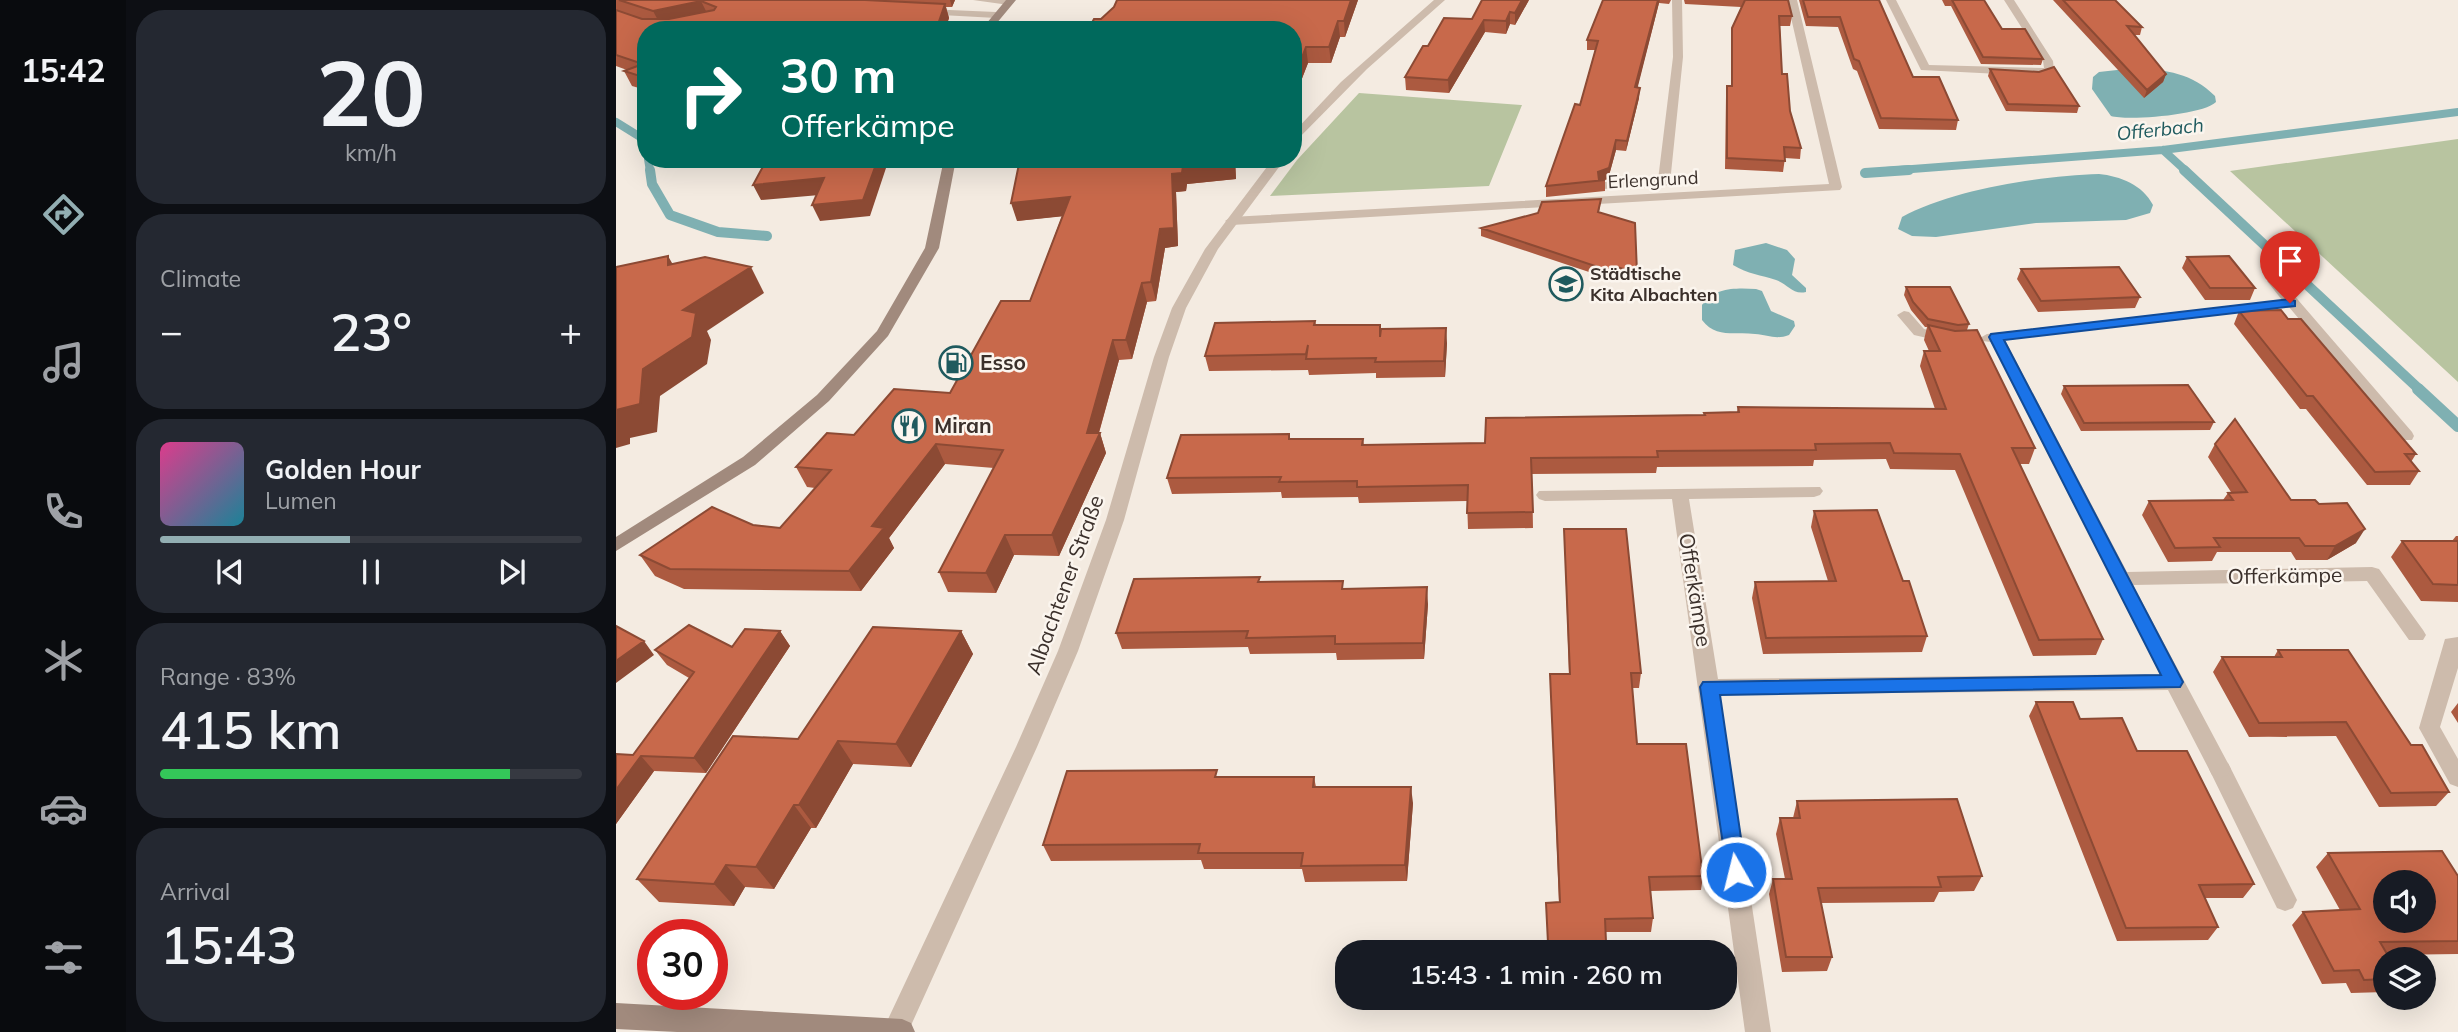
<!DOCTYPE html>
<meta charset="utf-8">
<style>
:root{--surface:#171b24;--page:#242831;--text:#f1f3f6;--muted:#9ea1a6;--line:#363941;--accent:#92aeb2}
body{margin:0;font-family:Mulish,sans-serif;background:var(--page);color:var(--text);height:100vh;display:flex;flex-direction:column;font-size:26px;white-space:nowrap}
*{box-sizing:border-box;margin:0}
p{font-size:23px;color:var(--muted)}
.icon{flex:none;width:38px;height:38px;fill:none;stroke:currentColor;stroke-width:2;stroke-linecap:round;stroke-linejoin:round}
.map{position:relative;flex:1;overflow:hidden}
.sheet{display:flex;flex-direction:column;gap:10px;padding:10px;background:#0d0f14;width:490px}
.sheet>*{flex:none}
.hud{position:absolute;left:21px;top:21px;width:665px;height:147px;border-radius:28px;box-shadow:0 7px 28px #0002;background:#00695c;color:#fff;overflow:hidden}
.controls{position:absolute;left:1757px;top:870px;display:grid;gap:14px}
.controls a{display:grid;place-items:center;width:63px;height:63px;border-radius:50%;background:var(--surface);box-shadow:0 7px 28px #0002;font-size:35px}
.speed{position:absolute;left:21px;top:919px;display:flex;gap:14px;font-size:35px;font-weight:700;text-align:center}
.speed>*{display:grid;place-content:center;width:91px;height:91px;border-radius:50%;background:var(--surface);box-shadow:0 7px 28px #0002;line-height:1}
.speed .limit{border:10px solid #d22;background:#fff;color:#111}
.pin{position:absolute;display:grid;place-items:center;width:60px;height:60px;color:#fff;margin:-72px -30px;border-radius:50% 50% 50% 0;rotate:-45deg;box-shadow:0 0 7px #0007}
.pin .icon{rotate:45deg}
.me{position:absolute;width:77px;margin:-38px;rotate:352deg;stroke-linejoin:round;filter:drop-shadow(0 0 5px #0008)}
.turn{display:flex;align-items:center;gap:24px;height:147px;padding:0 28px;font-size:32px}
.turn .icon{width:91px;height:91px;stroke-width:2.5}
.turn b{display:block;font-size:49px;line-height:60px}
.big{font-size:52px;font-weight:600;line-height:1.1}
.sheet .tile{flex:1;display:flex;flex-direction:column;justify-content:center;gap:10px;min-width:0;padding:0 24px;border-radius:28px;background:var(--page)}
.sheet .dial{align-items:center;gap:0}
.dial b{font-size:91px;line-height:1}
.song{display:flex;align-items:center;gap:21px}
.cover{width:84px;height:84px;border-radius:10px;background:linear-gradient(135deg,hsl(330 70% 55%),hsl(190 70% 35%))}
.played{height:7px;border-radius:4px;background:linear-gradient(90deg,var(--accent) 45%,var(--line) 45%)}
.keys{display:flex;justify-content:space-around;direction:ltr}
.heat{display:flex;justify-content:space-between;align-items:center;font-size:38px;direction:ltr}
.charge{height:10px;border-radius:5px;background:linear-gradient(90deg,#34c759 83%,var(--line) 0)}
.trip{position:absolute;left:719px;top:940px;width:402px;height:70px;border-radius:28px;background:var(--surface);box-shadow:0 7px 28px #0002;font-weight:600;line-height:70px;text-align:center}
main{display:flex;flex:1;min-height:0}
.dock{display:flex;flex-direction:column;width:126px;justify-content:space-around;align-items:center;background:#090b0e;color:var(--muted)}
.dock .icon{width:49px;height:49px}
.dock .on{color:var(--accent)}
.dock b{font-size:32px;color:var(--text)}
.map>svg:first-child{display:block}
.green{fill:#b8c4a0}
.water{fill:#7fb0b2}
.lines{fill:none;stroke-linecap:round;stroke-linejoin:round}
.stream-far2{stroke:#7fb0b2;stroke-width:8}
.stream-far1{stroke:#7fb0b2;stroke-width:10}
.stream{stroke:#7fb0b2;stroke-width:12}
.lane{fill:#cdbbac;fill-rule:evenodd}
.street{fill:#cdbbac;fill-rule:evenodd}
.secondary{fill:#a18a7d;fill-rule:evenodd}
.wall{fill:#ac5a40}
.shaded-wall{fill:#8c4a34}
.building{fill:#c8694b;stroke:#8c4a34;stroke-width:2;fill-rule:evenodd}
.route{fill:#1a73e8;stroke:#114b97;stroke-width:2}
.labels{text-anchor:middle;stroke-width:5;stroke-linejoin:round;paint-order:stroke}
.far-street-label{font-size:18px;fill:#3b302b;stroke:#fbf5ee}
.far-poi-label{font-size:18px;font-weight:bold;fill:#3b302b;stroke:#fbf5ee;text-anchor:start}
.far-water-label{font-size:19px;font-style:italic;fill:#1f5a5e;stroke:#fbf5ee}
.poi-label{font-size:21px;font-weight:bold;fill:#3b302b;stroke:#fbf5ee;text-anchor:start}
.street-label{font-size:21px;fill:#3b302b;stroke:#fbf5ee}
</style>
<main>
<nav class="dock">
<b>15:42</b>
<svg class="icon on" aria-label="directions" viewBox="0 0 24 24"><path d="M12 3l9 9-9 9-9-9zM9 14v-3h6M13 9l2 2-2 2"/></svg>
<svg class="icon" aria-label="music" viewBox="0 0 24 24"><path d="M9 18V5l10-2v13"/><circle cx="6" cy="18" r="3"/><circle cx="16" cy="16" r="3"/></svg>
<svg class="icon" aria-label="phone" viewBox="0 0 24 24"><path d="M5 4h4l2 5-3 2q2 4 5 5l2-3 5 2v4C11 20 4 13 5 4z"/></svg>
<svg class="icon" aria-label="climate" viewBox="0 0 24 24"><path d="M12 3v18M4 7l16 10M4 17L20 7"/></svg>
<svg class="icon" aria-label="car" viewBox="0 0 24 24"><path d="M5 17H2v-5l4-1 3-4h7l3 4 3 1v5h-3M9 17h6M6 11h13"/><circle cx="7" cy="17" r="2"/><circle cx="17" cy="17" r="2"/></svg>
<svg class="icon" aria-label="filters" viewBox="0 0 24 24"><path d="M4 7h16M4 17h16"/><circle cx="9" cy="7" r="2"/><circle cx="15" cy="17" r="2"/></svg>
</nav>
<section class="sheet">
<div class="tile dial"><b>20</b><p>km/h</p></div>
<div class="tile"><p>Climate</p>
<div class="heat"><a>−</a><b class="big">23°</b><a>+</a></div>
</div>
<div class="tile">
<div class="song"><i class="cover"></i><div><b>Golden Hour</b><p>Lumen</p></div></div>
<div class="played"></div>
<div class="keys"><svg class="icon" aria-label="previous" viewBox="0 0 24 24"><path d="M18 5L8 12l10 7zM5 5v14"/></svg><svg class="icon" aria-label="pause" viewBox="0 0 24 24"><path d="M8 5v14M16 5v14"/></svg><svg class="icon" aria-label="next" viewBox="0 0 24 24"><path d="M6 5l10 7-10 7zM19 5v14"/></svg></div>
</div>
<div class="tile"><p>Range · 83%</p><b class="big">415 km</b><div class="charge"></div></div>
<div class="tile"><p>Arrival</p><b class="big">15:43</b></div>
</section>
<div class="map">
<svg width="1842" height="1032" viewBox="0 0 1842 1032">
<rect width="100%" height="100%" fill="#f4ebe1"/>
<path class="green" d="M743,93L905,105H906L873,186L654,196L681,160Z
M1842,139V382L1614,171Z"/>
<path class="water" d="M1519,68C1551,70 1576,73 1599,96L1600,102C1587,115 1512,121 1495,116L1476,89L1477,77L1483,72Z
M1483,174C1504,176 1527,185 1537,205L1534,213L1510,220L1420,223L1320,237L1296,236L1282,229L1286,217C1337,189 1424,176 1483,174Z
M1150,243L1171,250L1179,259L1176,275L1190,288V292C1176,295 1172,284 1160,280C1145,275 1132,274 1117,265L1119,250Z
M1140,289L1146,291L1155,311L1178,321L1179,326L1173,335C1160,340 1152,335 1139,334C1120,331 1100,339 1086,320V305C1099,287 1120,288 1140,289Z"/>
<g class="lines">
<path class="stream-far2" d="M0,122L29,140L30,146
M1547,150L1570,171
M32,159L34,171
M1270,171L1547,150L1842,112"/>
<path class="stream-far1" d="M34,170L36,184L54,215L102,232L151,236
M1568,170L1804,390
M1249,173L1293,170"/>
<path class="stream" d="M1802,389L1842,426"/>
<path class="lane" d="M357,0H396L398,2L393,5Z
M310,9L380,12L385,15L380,18L307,14V10Z
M1214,158L1220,162L1226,187L1224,190L615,225L609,221L615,217L1213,184L1208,162Z
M1842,637V668L1824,727L1842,759V787L1834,784L1803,728L1829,639Z
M1604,760L1612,763L1677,892L1681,900L1677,908L1669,911L1661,908L1593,769L1596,763Z"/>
<path class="street" d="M818,0H829L751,69L677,144V133L725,82Z
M1056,0H1066L1067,57L1054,183L1048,187L984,189V183L988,182L1042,180L1057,57Z
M1171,0H1181L1220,162L1218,165L1208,162Z
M1270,0H1280L1313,65L1428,68L1427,61L1388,0H1398L1437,61L1438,70L1421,76L1305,70Z
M657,159H669L602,249L570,308L553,357L508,520L462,651L421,747L292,1032H266L400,747L442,651L490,520L538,357L556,308L589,249Z
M1658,277L1663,278L1796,432L1798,436L1796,440H1784L1673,307L1389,340L1511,572L1756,567L1763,569L1807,630L1810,635L1807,640H1793L1751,581L1517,585L1615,769L1612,775L1604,778L1596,775L1552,690L1104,695L1155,1032H1129L1056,499L929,501L923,499L920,495L923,491L1204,487L1207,491L1204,495L1198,497L1073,499L1102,679L1544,674L1375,342L1366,341L1364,338L1371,334L1666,300L1651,281Z
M1288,311L1293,312L1308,329L1338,336L1340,339L1333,343L1298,335L1281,315Z"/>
<path class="secondary" d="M390,0H400L375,30H365Z
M328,159H340L323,248L272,336L213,401L139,465L0,551V537L127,457L201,395L261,331L309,248Z
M0,1003L286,1019L295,1023L299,1032H61L0,1029Z"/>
</g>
<path class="wall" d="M0,0H339L336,7H330L333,18L329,30H30V90L16,86L8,71L11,70L0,66Z
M501,0H742L729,37H724L715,63H692L685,81H677V30L485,19L498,7Z
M913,0L899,25L894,24L890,34L869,32L833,93L790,90L789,77L856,19Z
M987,0H1055L1053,4L1043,3L1021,88L1023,98L1010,151L1000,150L992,179L989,180V191L930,197V186L964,105L979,50H971V40Z
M1068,0H1172L1176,16L1174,26H1164L1166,74L1174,111L1185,148L1184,159L1169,158L1167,172L1109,169L1110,96L1111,86H1115V38L1116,28L1125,7L1069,4Z
M1183,0H1263L1297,77L1342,120L1340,130L1263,129L1241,71L1237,69L1222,27L1190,26Z
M1326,0H1368L1386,29L1427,59L1425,65L1365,64L1335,6H1329Z
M1437,0H1499L1526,27L1524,35H1518L1550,74L1547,82L1528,98Z
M1374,69L1423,72L1463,106L1461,113L1390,111L1372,76Z
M404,159H619L620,179L571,184L570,191L560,192L562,246L549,248L540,301L531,302L516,359L503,360L483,433H484L490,453L443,556L398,555L380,593L332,592L323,572L378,468L329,464L273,538L278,548L245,591L68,589L39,576L24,555L137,525L164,528L199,488L191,487L180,467L238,435L334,393L414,301L446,216L401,221Z
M985,199L983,212L1021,273V281L1000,275L991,278L865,236V228Z
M1571,257L1639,288L1634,300H1589L1566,268Z
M1405,269L1524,297L1519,308L1422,312L1401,279Z
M1290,287L1353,324L1351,330L1419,448L1413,464H1403L1487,639L1480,655L1417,656L1339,470L1274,469L1270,459L1198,460L1197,466L1041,467L1040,473L916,474L917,528L852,529L851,501L743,503L742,497L666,498L665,492L556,494L551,478L673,434L674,439H747L748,445L869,443L1088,415V413L1121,412L1122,407L1319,409L1304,366L1308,351H1313L1308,340L1311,327H1309L1295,310L1288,295Z
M1623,311L1672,319L1800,454L1795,462L1803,471L1794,485H1751L1690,409H1684L1618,324Z
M699,321L700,325H764L765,330L831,343L829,377L760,378V373L693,375L692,370L593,371L589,356Z
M1448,386L1598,422L1594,430L1465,431L1445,394Z
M1599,444L1675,500L1740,543L1711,560H1680L1675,552H1601L1596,561L1552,562L1526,515L1533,501L1607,500L1612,493L1615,492L1592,457Z
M1198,511L1287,581L1311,636L1306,652L1147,654L1136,598L1139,582L1212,581L1195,527Z
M948,529L1025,673L1023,688H1016L1021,744L1087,876L1085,890L1034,891L1037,918L1035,932H990L989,952H932L930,903H943L934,674H953Z
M1840,536H1842V602L1805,601L1775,557L1786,541H1836Z
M645,582L729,589L812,604L808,659L721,660L720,653L634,654L632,647L506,649L500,633Z
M164,631L174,646L90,773L38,771L0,824V754L17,755L73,678L51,665L39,650L116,647Z
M345,631L357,654L295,767L237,764L200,828H195L158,889L129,887L118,906L43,902L21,879L182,739Z
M1662,650L1795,745L1833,792L1820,806L1763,807L1720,736L1633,737L1597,672L1606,657H1658Z
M1420,702L1464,719L1521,751L1638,884L1627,898H1589L1602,927L1592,940L1501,941L1413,716Z
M1842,703V723L1835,712Z
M603,777H698L700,787L797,803L791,881L689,882L686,869H588L585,860L435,861L427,845Z
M1181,801L1366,876L1358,891L1323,892L1318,902L1205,903L1216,957L1211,971L1166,972L1153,894L1157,879H1169L1160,834L1164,818H1177Z
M1712,853L1842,876V954L1771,955L1769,959V992L1735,993L1730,983L1706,984L1676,925L1687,912L1724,910L1700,867Z"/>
<path class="shaded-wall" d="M334,0H339L336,7Z
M735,0H742L729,37L728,21Z
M906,0H913L899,25V13Z
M1042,0H1044L1043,3L1019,98V87Z
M85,1L92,15L44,24L37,11Z
M329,4L333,18L329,30H320Z
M894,12V24L890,34V21Z
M868,20L869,32L833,93L832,80Z
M722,21L724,37L715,63L713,47Z
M690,47L692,63L685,81L683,65Z
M1550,74L1547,82L1528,98L1531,90Z
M1024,88L1023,98L1010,151L1011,141Z
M1000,140V150L992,179L981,181L982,172Z
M262,159H273L254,216L204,221L196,205Z
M619,159L620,179L571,184L570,191L560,192L562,246L549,248L540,301L535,282L544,229L556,174L567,166Z
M208,178L215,194L145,200L137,185Z
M454,197L459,215L401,221L395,203Z
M52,256L67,282L52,265Z
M135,267L148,293L91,331L95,340L91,364L44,396L41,432L14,438V444L0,448V410L67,310Z
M1001,267L1000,275L991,278V270Z
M526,283L531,302L516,359L510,340Z
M830,328L831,343L829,377L828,361Z
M497,340L503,360L481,439L484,433L490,453L443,556L436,535L471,433Z
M320,444L329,464L273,538L278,548L245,591L233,571L256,526Z
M1749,529L1740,543L1711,560L1719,546Z
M389,535L398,555L380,593L370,573Z
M811,587L812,604L808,659L807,643Z
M164,631L174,646L90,773L78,758Z
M345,631L357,654L295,767L280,744Z
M28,641L38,655L0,683V661Z
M222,741L237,764L200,828L183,805Z
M25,756L38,771L0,824V790Z
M795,787L797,803L791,881L789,865Z
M178,805L195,828L158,889L140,867Z
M110,865L129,887L118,906L98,884Z"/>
<path class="building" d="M3,0H249L329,4L320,30H30V78L8,71L27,64L0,55V10L26,19H53L98,10L100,7L85,1L37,11Z
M501,0H735L728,21H722L713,47H690L683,65H677V30H472L478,19H485L498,7Z
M866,0H906L899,13L894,12L890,21L868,20L832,80L789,77L807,46H812L828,18L856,19Z
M987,0H1042L1019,87L1024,88L1011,141L1000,140L993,168L982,172L983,180H989L930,186L959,104L964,105L982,41L971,40Z
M1129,0H1172L1176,16H1163L1166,74H1171L1174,111L1185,148L1168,147L1169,161L1111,158V86H1116V28Z
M1187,0H1263L1297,77H1323L1342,120L1265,118L1243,61L1238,59L1224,17H1192Z
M1336,0H1368L1386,29H1409L1427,59L1367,57Z
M1447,0H1499L1526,27L1511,26L1550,74L1531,90Z
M1438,67L1463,106L1392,104L1374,69L1423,72Z
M151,159H262L247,200L196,205L208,178L137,185Z
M404,159H617V162L567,166L566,173L556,174L558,228L544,229L535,282L526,283L510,340H497L471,433H484L436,535H389L370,573L323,572L387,450L320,444L256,526L268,528L233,571L54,569L24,555L96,507L137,525L164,528L215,470L180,467L211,433L238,435L278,389L334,393L385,301H414L454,197L395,203Z
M985,199L982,212L1019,223L1021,273L1001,267L991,270L865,228L922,213L926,202Z
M52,256V265L89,257L135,267L67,310L80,313L76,337L27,369L24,404L0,410V267Z
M1613,256L1639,288H1594L1571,257Z
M1503,267L1524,297L1425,301L1405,269Z
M1290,287H1334L1353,324L1342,325L1312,319L1297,302Z
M1665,310L1672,319H1685L1800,454H1789L1803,471L1759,472L1697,396H1691L1623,311Z
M699,321L698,325H764V337L765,329L830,328L828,361L759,362L760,358L690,359L692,345L690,354L589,356L599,323Z
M1312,325L1339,331L1361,330L1419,448H1396L1487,639L1423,640L1344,454L1278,453L1274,443L1199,444L1200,450L1041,451L1042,457L915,458L917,512L851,513L852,485L741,487V481L663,482L665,477L551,478L565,435L673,434V439H747L746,445L869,443L870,418L1089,415L1088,413L1123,412L1122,407L1330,409L1308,351H1324Z
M1572,385L1598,422L1468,423L1448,386Z
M1619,419L1675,500H1699L1703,504L1731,503L1749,529L1719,546H1689L1683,538H1598L1604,547L1559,548L1533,501L1617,500L1612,493L1631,492L1599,444Z
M1261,510L1287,581H1293L1311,636L1150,638L1139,582L1220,581L1198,511Z
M948,529H1010L1025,673H1015L1021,744H1070L1087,876L1033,877L1037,918L989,919L990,942L932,943L930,903L944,902L934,674H954Z
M1786,541H1842V585L1817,584Z
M644,577L642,582L727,581L726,589L811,587L807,643L719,644V636L630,638L632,631L500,633L518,579Z
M73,625L116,647L129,629L164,631L78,758L25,756L0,790V754L17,755L78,672L39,650Z
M0,626L28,641L0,661Z
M257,627L345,631L280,744L222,741L183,805H178L140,867L110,865L98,884L21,879L117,736L182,739Z
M1662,650H1732L1795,745H1806L1833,792L1775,793L1730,722L1643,723L1606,657H1666Z
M1420,702H1457L1464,719L1506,718L1521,751H1571L1638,884L1583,885L1602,927L1510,928Z
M601,770L599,777H698L697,787H795L789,865L685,866L687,853H582L584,844L427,845L451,771Z
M1341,799L1366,876L1322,877L1325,887L1202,888L1216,957H1170L1157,879H1176L1164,818H1184L1181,801Z
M1826,851L1842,876V941L1764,942L1774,959H1769V979L1748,980L1743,970L1718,971L1687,912L1744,909L1712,853ZM1769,882H1808V920H1769Z"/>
<path class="route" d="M1674,299L1679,301V306L1388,340L1567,682L1564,687L1104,695L1130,872L1127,879L1120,881L1112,879L1084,687L1087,682L1545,675L1373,337L1375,334Z"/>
<defs>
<symbol id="school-ring" viewBox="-11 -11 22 22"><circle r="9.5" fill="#fbf5ee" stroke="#1f5a5e" stroke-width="1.5"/><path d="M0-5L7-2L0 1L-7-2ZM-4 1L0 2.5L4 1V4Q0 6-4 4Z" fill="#1f5a5e"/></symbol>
<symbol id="fuel-ring" viewBox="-11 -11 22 22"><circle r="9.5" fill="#fbf5ee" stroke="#1f5a5e" stroke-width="1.5"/><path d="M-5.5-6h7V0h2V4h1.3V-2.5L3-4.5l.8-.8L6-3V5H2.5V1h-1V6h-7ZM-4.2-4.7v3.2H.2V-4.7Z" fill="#1f5a5e"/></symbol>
<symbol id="restaurant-ring" viewBox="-11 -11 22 22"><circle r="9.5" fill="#fbf5ee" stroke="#1f5a5e" stroke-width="1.5"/><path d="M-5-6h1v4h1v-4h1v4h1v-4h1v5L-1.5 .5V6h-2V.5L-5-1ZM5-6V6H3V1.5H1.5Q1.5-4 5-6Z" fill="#1f5a5e"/></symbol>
</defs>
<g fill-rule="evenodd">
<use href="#school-ring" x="931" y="265" width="38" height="38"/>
<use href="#fuel-ring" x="321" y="344" width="38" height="38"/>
<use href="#restaurant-ring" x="274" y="407" width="38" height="38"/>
</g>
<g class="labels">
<g class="far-street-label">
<text transform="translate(1037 180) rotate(-3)" y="6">Erlengrund</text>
</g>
<g class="far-poi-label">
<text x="974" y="280">Städtische<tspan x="974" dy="21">Kita Albachten</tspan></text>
</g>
<g class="far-water-label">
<text transform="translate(1544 129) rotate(-6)" y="7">Offerbach</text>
</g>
<g class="poi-label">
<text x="364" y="370">Esso</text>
<text x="318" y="433">Miran</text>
</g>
<g class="street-label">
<text transform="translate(1669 576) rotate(-1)" y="7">Offerkämpe</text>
<text transform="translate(449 585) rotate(-70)" y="7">Albachtener Straße</text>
<text transform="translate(1079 590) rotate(81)" y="7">Offerkämpe</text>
</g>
</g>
</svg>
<div class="controls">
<a><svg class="icon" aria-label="sound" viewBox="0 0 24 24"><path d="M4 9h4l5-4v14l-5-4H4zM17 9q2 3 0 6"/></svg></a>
<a><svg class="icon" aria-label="layers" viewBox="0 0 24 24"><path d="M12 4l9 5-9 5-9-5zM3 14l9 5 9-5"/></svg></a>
</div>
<div class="speed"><div class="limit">30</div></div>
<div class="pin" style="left:1674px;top:303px;background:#d93025"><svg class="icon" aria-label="arrive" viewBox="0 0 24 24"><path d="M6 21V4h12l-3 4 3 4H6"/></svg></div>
<svg class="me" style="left:1120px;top:872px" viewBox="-20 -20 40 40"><circle r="17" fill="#1a73e8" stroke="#fff" stroke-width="3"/><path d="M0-11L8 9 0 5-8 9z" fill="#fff"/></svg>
<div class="trip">15:43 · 1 min · 260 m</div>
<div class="hud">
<div class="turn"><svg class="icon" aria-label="right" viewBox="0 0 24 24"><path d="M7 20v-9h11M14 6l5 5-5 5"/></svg><div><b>30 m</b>Offerkämpe</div></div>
</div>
</div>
</main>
